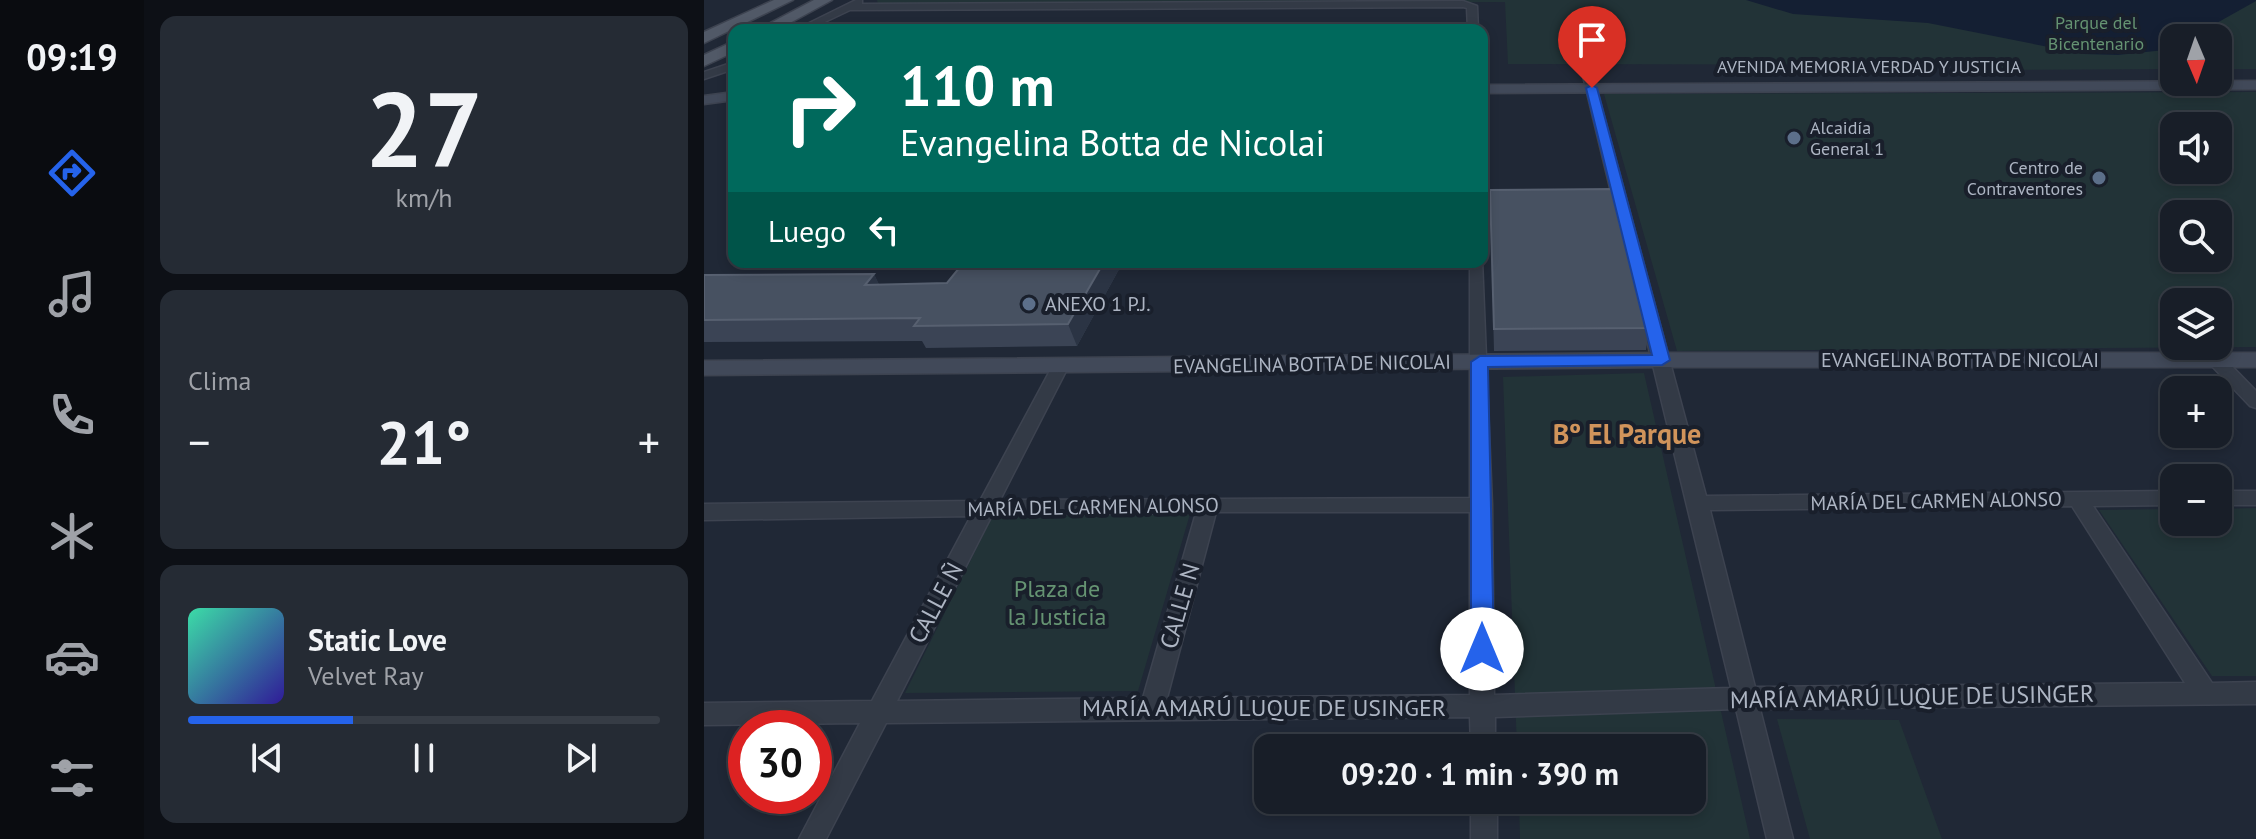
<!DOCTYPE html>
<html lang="es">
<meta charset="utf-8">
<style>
:root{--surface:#181e28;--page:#252b34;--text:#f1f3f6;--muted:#9fa2a8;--line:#363c45;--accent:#2563eb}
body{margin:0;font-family:"PT Sans",sans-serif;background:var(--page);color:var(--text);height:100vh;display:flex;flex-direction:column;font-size:30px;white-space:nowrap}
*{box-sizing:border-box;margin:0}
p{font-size:26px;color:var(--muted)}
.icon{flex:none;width:44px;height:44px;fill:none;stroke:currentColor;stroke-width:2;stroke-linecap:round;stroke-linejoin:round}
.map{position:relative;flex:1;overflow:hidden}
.sheet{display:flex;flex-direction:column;gap:16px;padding:16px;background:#0d1016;width:560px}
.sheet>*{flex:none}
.top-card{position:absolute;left:24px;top:24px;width:760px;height:244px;border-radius:16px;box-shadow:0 4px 12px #0003,0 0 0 2px var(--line);background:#00695c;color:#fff;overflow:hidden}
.needle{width:52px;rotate:178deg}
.fabs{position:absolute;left:1456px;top:24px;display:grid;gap:16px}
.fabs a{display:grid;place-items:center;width:72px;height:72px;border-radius:16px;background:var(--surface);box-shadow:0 4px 12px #0003,0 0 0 2px var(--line);font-size:40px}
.speed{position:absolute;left:24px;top:710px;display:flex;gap:16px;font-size:40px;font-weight:700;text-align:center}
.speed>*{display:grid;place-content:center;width:104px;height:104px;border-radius:50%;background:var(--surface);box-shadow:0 4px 12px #0003,0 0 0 2px var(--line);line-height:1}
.speed .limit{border:12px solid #d22;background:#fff;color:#111}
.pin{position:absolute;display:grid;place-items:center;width:68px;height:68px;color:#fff;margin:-82px -34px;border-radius:50% 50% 50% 0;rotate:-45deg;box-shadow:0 0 8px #0007}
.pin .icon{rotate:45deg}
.me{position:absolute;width:88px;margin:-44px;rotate:0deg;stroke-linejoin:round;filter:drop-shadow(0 0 6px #0008)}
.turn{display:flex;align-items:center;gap:28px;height:168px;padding:0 40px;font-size:36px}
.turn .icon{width:104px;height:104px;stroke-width:2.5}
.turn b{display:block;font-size:56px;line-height:68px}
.then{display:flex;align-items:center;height:76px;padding:0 40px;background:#0003;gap:16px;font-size:30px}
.big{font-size:60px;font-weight:700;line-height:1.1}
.sheet .tile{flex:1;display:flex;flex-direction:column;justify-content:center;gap:12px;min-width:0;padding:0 28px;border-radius:16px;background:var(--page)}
.sheet .dial{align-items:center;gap:0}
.dial b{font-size:104px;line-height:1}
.song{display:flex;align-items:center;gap:24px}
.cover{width:96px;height:96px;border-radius:12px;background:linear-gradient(135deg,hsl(160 70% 55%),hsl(250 70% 35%))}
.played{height:8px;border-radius:4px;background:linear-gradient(90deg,var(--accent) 35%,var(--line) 35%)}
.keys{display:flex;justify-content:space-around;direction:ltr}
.heat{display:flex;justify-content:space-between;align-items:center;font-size:44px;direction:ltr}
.trip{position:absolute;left:550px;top:734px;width:452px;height:80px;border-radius:16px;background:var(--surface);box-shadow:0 4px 12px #0003,0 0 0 2px var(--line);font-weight:700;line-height:80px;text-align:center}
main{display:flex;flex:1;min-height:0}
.tab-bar{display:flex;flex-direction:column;width:144px;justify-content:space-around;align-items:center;background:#0a0c10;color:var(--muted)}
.tab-bar .icon{width:56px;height:56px}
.tab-bar .selected{color:var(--accent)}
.tab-bar b{font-size:36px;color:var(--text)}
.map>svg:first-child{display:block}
.green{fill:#223337;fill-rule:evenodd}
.water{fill:#141f33}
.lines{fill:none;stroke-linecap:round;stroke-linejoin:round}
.street-casing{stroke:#3d4350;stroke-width:3}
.secondary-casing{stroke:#3d4350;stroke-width:3}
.primary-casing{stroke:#3d4350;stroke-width:3}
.street{fill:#333a46;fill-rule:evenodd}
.secondary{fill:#414959;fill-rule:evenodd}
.primary{fill:#515967;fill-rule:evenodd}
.wall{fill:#3b4455}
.shaded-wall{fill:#2b3444}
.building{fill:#475161;stroke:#576070;stroke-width:2}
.route{fill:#2563eb;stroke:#184099;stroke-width:2}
.service-dot{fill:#5c6f8a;stroke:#191f2b;stroke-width:3}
.labels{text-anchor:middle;stroke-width:8;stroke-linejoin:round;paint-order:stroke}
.far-park-label{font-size:18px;fill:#659372;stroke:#191f2b}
.far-street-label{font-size:18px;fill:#adb5c3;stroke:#191f2b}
.far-poi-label{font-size:18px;fill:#adb5c3;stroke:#191f2b;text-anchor:start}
.poi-label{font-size:20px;fill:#adb5c3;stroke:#191f2b;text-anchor:start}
.street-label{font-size:20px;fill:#adb5c3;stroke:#191f2b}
.near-park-label{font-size:24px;fill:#659372;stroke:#191f2b}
.near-street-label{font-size:24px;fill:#adb5c3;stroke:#191f2b}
.district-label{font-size:28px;font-weight:bold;fill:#d1945b;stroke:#191f2b}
</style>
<main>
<nav class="tab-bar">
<b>09:19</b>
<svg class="icon selected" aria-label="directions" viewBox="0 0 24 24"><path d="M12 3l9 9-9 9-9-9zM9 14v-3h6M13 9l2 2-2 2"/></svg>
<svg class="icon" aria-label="music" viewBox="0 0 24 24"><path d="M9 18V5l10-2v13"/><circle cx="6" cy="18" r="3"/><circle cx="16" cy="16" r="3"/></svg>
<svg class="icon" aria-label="phone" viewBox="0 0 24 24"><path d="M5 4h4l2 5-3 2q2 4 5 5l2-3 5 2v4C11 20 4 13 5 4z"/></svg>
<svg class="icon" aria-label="climate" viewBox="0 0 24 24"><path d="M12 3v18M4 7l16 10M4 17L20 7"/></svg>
<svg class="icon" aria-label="car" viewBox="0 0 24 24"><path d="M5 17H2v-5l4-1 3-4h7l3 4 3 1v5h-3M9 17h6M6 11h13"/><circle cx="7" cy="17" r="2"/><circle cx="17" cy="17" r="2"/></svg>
<svg class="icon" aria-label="filters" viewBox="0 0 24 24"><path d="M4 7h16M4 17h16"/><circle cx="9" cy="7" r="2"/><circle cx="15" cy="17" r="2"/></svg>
</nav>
<section class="sheet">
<div class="tile dial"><b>27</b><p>km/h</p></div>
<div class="tile"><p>Clima</p>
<div class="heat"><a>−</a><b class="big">21°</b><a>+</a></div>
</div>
<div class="tile">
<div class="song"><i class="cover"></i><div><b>Static Love</b><p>Velvet Ray</p></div></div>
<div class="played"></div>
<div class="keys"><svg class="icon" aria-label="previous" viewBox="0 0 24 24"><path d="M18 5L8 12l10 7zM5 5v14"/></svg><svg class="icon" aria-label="pause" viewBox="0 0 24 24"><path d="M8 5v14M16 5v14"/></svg><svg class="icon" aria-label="next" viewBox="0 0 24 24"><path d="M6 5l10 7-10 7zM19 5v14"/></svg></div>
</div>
</section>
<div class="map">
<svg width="1552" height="839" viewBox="0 0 1552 839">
<rect width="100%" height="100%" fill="#202836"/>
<path class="green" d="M173,0H1552V69H1514V38H1470V69L1254,70L1248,65L804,64L801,2L174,4Z
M1552,92V347L973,351L900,94ZM1470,126H1514V170H1470ZM1470,214H1514V258H1470ZM1514,302V346H1470V302Z
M940,373L1046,839H816L815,800H988V748H813L799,377Z
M1552,508V676H1508L1395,510L1470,509V522H1514V509Z
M486,514L434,691L201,693L289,515Z
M1073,719L1195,720L1238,839H1106Z"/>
<path class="water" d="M1042,0H1552V1L1486,38H1470V49L1414,55L1380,54L1224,23L1089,14Z"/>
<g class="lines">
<defs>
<path id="street" d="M152,0H158V4L759,1L773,6L774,30H764L763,8L759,7L146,10L104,30H91Z
M30,62V69L0,79V72Z
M884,73L889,76L1002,496L1470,491V505L1389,506L1508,683L1552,682V704L1056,709L1089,839H1063L1032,709L791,717V748H767L766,717L182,723L122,839H95L156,723L0,725V703L168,701L267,516L0,520V504L276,501L348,367L356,362L364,367L296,500L766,498V262H778V259L788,505L790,695L1027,688L879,76ZM1368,506L1481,683L1051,687L1006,510ZM512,512H766V695L463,698ZM492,513L439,698L193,701L288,515Z
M1512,355L1518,356L1552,391V408L1546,406L1506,364L1504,360L1506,356Z
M1514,491H1552V505H1514Z
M767,800H793V839H767Z"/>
<path id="secondary" d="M1552,81V89L778,93V85Z
M30,92V100L0,104V96Z
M958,353H1552V367H958L0,375V361Z"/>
<path id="primary" d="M70,0H89L0,43V32Z
M110,0H128L73,30L57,28Z
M30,41V52L0,66V55Z"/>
</defs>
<use href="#street" class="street-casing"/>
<use href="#secondary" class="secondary-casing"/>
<use href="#primary" class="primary-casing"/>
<use href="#street" class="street"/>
<use href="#secondary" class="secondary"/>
<use href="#primary" class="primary"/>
</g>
<path class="wall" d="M786,190L945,328L942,350L790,351Z
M260,262H419L373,346L222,348L218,341L0,342V275L170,274L175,285L243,283Z"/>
<path class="shaded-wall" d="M400,262H419L373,346L364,324Z
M170,274L181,296L161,285Z"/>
<path class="building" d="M910,189L945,328L790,329L786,190Z
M260,262H400L364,324L210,326L216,318L0,320V275L170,274L161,285L243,283Z"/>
<path class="route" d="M888,85L893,88L966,360L958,365L784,367L790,649L786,656L778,659L770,656L767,649V362L776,356L948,355L882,88Z"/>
<g class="service-dot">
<circle cx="1090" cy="138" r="8"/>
<circle cx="1395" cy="178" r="8"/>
<circle cx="325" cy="304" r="8"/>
</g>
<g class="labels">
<g class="far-park-label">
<text x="1392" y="29">Parque del<tspan x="1392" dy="21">Bicentenario</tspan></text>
</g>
<g class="far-street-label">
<text x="1165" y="73">AVENIDA MEMORIA VERDAD Y JUSTICIA</text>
</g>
<g class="far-poi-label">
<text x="1106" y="134">Alcaidía<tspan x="1106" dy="21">General 1</tspan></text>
<text x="1379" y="174" text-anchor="end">Centro de<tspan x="1379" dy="21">Contraventores</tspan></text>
</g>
<g class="poi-label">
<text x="341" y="311">ANEXO 1 P.J.</text>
</g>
<g class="street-label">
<text x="1256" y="367">EVANGELINA BOTTA DE NICOLAI</text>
<text transform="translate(608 364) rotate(-1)" y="7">EVANGELINA BOTTA DE NICOLAI</text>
<text transform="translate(1232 501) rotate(-1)" y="7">MARÍA DEL CARMEN ALONSO</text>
<text transform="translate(389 507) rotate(-1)" y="7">MARÍA DEL CARMEN ALONSO</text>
</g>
<g class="near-park-label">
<text x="353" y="597">Plaza de<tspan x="353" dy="28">la Justicia</tspan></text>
</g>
<g class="near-street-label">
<text transform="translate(232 603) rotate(-62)" y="8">CALLE Ñ</text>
<text transform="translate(476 606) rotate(-74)" y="8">CALLE N</text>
<text transform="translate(1208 697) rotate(-1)" y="8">MARÍA AMARÚ LUQUE DE USINGER</text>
<text x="560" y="716">MARÍA AMARÚ LUQUE DE USINGER</text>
</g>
<g class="district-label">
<text x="923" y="444">Bº El Parque</text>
</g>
</g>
</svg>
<div class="fabs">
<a><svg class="needle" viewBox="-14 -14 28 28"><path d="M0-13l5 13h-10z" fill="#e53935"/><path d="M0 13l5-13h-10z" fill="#9fa2a8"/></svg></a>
<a><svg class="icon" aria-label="sound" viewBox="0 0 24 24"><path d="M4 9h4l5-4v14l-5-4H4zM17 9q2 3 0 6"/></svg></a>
<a><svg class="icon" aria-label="search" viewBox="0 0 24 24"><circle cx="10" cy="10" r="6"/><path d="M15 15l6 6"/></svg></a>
<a><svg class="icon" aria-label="layers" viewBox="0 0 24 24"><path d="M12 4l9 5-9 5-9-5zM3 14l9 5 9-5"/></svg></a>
<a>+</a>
<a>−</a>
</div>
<div class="speed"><div class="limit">30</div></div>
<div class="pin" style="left:888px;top:88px;background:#d93025"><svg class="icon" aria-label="arrive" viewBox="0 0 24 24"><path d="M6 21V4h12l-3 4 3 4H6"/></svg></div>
<svg class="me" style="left:778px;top:649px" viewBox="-20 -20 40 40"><circle r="19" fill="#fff"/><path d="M0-13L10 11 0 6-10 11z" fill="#2563eb"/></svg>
<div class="trip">09:20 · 1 min · 390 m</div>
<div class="top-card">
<div class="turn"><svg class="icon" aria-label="right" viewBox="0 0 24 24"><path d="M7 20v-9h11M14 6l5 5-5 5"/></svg><div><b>110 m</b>Evangelina Botta de Nicolai</div></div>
<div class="then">Luego<svg class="icon" aria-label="left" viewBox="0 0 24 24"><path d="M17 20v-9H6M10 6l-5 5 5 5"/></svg></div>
</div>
</div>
</main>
